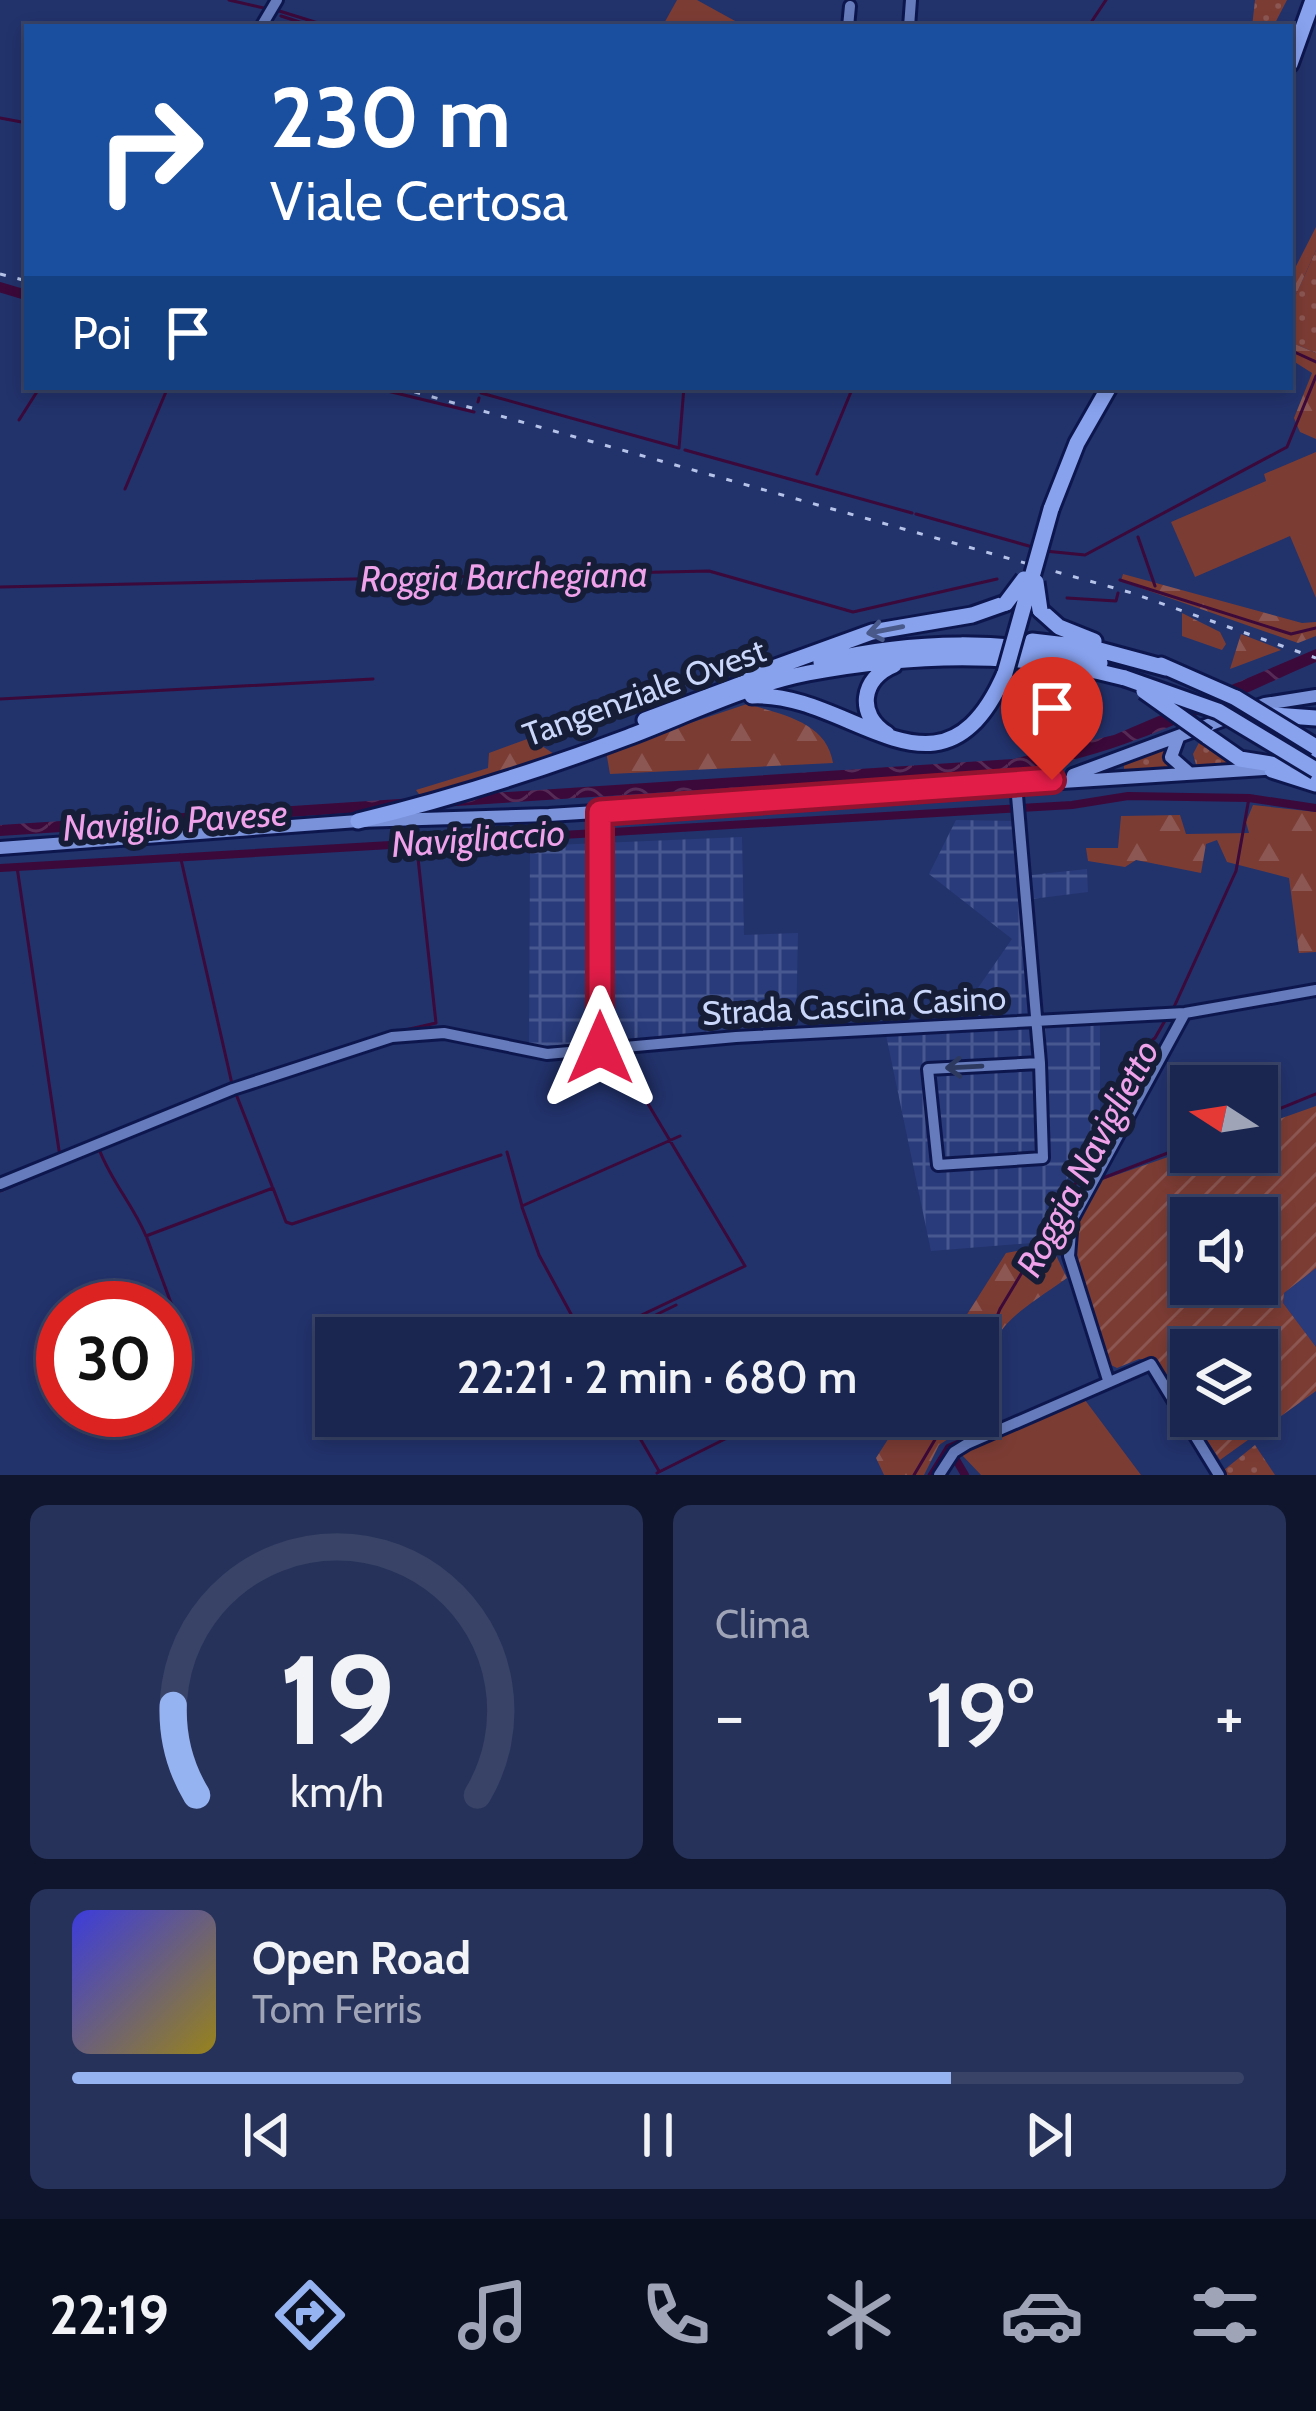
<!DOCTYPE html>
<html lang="it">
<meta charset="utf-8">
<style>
:root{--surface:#1a2650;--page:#27325a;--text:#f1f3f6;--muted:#9fa5b7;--line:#384367;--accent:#95b2f1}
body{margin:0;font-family:Cabin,sans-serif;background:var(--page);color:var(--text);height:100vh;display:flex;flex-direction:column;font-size:45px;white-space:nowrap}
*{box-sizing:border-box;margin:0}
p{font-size:39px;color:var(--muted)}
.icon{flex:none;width:66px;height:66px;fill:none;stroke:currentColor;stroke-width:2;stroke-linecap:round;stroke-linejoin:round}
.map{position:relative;height:1475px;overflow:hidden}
.panel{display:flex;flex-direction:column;gap:30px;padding:30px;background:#0e152c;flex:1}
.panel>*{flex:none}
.top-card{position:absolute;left:24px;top:24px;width:1269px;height:366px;border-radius:0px;box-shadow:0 6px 18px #0003,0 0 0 3px var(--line);background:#1a4fa0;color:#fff;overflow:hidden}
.needle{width:78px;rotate:282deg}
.buttons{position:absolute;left:1170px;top:1065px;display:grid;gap:24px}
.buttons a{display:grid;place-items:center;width:108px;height:108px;border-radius:0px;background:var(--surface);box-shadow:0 6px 18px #0003,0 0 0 3px var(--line);font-size:60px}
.speed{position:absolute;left:36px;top:1281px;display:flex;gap:24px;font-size:60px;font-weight:700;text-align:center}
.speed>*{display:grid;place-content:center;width:156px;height:156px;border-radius:50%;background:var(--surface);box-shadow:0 6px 18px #0003,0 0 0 3px var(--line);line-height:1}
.speed .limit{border:18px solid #d22;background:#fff;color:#111}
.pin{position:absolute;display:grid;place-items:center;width:102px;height:102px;color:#fff;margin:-123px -51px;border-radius:50% 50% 50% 0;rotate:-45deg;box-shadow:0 0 12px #0007}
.pin .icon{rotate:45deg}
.me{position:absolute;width:132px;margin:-66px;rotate:0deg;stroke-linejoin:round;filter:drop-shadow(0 0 9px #0008)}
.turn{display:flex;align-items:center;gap:42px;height:252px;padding:0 48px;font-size:54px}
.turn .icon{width:156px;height:156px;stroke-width:2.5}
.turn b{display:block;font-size:84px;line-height:102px}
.then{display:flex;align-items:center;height:114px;padding:0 48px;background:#0003;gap:24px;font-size:45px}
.big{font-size:90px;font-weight:600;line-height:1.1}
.panel .tile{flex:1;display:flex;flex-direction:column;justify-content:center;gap:18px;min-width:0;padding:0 42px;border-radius:18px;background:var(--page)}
.panel .dial{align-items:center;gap:0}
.dial svg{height:312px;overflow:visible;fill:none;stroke:var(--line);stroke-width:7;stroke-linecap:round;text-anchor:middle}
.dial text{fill:var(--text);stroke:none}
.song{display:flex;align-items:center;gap:36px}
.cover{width:144px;height:144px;border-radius:18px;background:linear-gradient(135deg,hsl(240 70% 55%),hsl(50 70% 35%))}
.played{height:12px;border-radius:6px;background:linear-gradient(90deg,var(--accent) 75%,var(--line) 75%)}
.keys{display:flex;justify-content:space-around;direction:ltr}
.heat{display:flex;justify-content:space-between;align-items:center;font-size:66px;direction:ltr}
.panel .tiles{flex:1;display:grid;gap:30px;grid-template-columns:1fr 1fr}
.tile:last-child{grid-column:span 2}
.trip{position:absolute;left:315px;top:1317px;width:684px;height:120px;border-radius:0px;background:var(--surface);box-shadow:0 6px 18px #0003,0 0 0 3px var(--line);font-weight:600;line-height:120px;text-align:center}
.dock{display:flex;height:192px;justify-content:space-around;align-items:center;background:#0a0f20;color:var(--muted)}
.dock .icon{width:84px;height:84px}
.dock .current{color:var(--accent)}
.dock b{font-size:54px;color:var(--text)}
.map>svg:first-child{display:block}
.built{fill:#293b7b}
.industrial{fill:url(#industrial-grid)}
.grass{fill:url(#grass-dots)}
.forest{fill:url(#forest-firs)}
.garden{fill:url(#garden-furrows);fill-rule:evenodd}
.pitch{fill:#7b3c34}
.water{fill:url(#water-waves)}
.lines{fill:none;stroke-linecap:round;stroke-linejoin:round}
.stream{stroke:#3b093a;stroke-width:3}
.canal{stroke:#3b093a;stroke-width:8}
.minor-casing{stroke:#0d174e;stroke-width:16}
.major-casing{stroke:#0d174e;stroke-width:18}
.highway-casing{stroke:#0d174e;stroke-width:21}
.minor{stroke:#657bbb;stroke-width:10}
.major{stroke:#7a92da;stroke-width:12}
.highway{stroke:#88a2ee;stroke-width:15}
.rail{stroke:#b6c3e9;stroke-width:3;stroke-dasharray:6 12;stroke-linecap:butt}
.highway-bridge-casing{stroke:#0d174e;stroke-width:21;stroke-linecap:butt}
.highway-bridge{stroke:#88a2ee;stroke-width:15}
.oneway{stroke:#495989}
.oneway2{stroke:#2d395f}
.route-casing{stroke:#92132f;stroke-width:30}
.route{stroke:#e11d48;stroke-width:21}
.labels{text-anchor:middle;stroke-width:12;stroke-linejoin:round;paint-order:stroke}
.street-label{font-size:33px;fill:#cad7fa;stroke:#151d37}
.water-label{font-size:36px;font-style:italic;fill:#efa2ea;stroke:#151d37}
</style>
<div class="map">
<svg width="1316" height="1475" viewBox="0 0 1316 1475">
<defs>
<pattern id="industrial-grid" width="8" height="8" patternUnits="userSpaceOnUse" patternTransform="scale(3)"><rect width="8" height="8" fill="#293b7b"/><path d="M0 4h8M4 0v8" fill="none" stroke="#47578f"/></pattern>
<pattern id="grass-dots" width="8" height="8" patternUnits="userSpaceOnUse" patternTransform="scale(3)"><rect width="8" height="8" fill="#7b3c34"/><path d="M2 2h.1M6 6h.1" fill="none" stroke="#8c5752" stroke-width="1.8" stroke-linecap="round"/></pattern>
<pattern id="forest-firs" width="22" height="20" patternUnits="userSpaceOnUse" patternTransform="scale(3)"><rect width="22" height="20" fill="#7b3c34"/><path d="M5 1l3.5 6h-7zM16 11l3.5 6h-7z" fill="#8c5752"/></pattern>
<pattern id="garden-furrows" width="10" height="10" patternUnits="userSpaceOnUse" patternTransform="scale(3)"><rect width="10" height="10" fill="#7b3c34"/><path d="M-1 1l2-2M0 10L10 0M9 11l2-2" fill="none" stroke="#8c5752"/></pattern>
<pattern id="water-waves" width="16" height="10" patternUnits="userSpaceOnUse" patternTransform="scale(3)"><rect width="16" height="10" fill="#3b093a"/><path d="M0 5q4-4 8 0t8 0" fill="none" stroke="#562c57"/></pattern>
</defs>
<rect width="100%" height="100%" fill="#22326b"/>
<path class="built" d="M1316,1268V1347L1283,1303L1284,1293Z"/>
<path class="industrial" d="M956,820L1015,821L1022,876L1087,869L1088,892L1024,900L1034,1025L1100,1022V1120L1032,1243L931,1251L886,1035L948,1031L1012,939L929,874Z
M742,837L744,935L798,933L796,1030L529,1047L530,846Z"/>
<path class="grass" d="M1255,0H1287L1273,27H1252Z
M1316,250V353L1290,342V308Z
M1202,737L1242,763L1197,768L1193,754Z
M1166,746L1172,770H1124V759Z
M1255,1445L1275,1475H1227L1224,1470Z"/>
<path class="forest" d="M1316,227V250L1290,308V278Z
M1290,342L1316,353V439L1300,432L1294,418L1312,373L1290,359Z
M1123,574L1302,623L1316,622V636L1298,643L1121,581Z
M1182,613L1220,632L1226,644L1222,650L1182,636Z
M1241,634L1277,648L1281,650L1230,669Z
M747,704C781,714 827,722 833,763L610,774L606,751Z
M530,738L554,754L424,801L416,790L488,768L489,753Z
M1253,805L1316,812V952L1299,953L1289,878L1227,862L1217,840L1206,844L1201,873L1136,860L1125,867L1088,861L1086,848H1118L1121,816L1180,815L1186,834L1249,833L1246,822Z
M1051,1245L1067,1278C998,1326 986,1329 981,1417L939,1445L924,1475H884L876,1458L903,1416H978V1338H952L1006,1253Z"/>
<path class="garden" d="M1316,1106V1268L1284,1293L1283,1303L1316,1347V1391L1220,1460L1191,1416H1257V1350H1191V1415L1154,1360L1139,1359L1117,1368L1111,1365C1086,1294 1057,1253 1096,1182L1191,1149L1257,1152V1127ZM1191,1218H1257V1284H1191Z"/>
<path class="pitch" d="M677,0H697L746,27H662Z
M1316,452V598L1290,536L1195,577L1171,522L1266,481L1264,474Z
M1082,1396L1141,1475H981L961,1454Z"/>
<path class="water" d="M1316,649V662C1225,701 1133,751 1035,768L0,836V825L1013,759L1114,735Z"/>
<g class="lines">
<path class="stream" d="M229,0L268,9
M276,10L331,27
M281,16L315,27
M1088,27L1106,0
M0,118L27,123
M0,291L27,299
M1290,350L1316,362
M371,387L474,412
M482,387L481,393L679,448L684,387
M478,402L479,398
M19,420L40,387
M685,450L912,513
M817,474L853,387
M125,489L168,387
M916,514L1036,548
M1138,537L1155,586
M1045,551L1085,555L1287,447L1316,376
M1120,580L1291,634L1316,628
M0,587L709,571L853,612L997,579
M1067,598L1116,601L1118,593
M0,699L373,679
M180,855L232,1084
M17,867L60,1157
M1174,1007L1236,871L1249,798
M401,1031L436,1023L416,840
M338,1049L386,1033
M236,1094L272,1186
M1257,1118L1316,1094
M99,1149C112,1183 132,1203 146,1236L273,1188L286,1222L292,1224L501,1155
M507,1152L522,1206L680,1136
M1098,1180L1191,1144
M0,1191L76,1159
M522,1207L539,1255L584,1338
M147,1238L188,1349
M593,1338L745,1266L617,1052
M609,1338L676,1305
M978,1364L1000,1309L1077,1181L1136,1053L1155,1038L1167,1017
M627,1416L659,1471
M657,1473L731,1436
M914,1475L949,1416
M929,1475L947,1446L1025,1413"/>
<path class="canal" d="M0,286L27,294
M0,868L1072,805L1128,796L1249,798L1316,808
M955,1458L965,1475"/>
<defs>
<path id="minor" d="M261,27L277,0
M848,27L850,6
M909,27L911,0
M1016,784L1040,1063L928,1069L938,1165L1043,1158L1040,1063
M600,812V1048
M0,1184L233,1089L392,1037L444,1033L547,1054L736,1037L1185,1013L1316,990
M1108,1380L1069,1256L1072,1220L1185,1013
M939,1475L954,1452L967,1444L1151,1364L1219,1475"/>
<path id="major" d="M1178,738L1171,757L1188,772
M1073,775L1265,704L1316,696
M0,848L358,821L549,815L1309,766"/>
<path id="highway" d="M1290,64L1313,0
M1051,509L1077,443L1109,387
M1040,610L1059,627L1094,641
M1032,641L1092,648L1166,668
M821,662C911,640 1011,638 1100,663
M1161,665L1236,698
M751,676L872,632L972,615L1006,603
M752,696C852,691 941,820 1005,673
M1274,715L1316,718
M645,720L763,676
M1264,725L1316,758
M887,734C856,715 861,678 894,665
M1207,736L1240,759L1283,766
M1272,770L1316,784
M358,821C449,799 540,770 628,737C686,715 747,685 808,673C913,653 1022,651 1125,678"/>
</defs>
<use href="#minor" class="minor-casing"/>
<use href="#major" class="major-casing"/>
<use href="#highway" class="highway-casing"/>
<use href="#minor" class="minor"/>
<use href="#major" class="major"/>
<use href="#highway" class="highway"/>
<path class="rail" d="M0,274L27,281
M397,387L1132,593L1316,658"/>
<defs>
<path id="highway-bridge" d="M1036,582L1040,610
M1006,603L1024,579
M1005,673L1051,509
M1125,678L1218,711L1316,770
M1144,691L1207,736
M1236,698L1316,747"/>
</defs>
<use href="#highway-bridge" class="highway-bridge-casing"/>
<use href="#highway-bridge" class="highway-bridge"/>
</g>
<defs><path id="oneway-shaft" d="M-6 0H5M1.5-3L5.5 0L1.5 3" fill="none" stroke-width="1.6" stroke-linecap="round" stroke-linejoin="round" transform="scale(3)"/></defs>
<use class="oneway" href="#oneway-shaft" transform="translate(885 630) rotate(169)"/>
<use class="oneway2" href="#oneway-shaft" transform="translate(964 1067) rotate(177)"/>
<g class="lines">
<defs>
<path id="route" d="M600,1048V812L1052,780"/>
</defs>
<use href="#route" class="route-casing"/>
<use href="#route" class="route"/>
</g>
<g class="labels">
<g class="street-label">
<text transform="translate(644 692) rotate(-20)" y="12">Tangenziale Ovest</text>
<text transform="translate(854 1005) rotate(-3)" y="12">Strada Cascina Casino</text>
</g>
<g class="water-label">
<text transform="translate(504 576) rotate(-1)" y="13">Roggia Barchegiana</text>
<text transform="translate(175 820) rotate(-4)" y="13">Naviglio Pavese</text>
<text transform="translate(478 838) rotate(-4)" y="13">Navigliaccio</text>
<text transform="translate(1087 1158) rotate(-62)" y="13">Roggia Naviglietto</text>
</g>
</g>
</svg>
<div class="buttons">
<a><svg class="needle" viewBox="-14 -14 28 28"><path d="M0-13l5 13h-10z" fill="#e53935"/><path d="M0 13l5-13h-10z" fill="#9fa5b7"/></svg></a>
<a><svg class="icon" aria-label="sound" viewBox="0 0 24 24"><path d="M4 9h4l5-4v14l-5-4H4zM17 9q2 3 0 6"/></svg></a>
<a><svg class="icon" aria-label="layers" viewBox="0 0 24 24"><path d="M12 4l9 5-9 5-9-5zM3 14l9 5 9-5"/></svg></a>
</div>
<div class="speed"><div class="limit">30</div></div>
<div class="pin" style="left:1052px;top:780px;background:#d93025"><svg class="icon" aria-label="arrive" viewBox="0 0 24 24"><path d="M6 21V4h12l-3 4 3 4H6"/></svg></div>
<svg class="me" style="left:600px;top:1048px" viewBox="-20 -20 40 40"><path d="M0-17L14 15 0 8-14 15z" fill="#e11d48" stroke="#fff" stroke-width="4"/></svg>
<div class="trip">22:21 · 2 min · 680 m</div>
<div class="top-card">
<div class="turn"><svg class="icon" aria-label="right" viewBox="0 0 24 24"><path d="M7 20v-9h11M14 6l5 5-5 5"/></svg><div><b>230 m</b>Viale Certosa</div></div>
<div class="then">Poi<svg class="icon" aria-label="arrive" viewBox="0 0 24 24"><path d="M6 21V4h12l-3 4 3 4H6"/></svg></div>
</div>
</div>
<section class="panel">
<div class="tiles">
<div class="tile dial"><svg viewBox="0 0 100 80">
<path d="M14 69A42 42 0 1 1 86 69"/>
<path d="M14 69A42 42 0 0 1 8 46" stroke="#95b2f1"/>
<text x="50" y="56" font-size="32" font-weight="700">19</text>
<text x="50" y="72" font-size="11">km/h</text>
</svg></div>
<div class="tile"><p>Clima</p>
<div class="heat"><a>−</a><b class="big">19°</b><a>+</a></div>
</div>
<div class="tile">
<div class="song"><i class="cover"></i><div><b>Open Road</b><p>Tom Ferris</p></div></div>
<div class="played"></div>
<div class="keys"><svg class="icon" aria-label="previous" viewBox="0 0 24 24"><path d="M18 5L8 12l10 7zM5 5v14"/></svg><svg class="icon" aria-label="pause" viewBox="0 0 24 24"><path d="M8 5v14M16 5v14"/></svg><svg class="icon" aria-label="next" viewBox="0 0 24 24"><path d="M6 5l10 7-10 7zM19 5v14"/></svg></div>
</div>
</div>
</section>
<nav class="dock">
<b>22:19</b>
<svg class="icon current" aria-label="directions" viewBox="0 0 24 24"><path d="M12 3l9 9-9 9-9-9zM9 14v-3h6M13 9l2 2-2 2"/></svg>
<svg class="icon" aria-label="music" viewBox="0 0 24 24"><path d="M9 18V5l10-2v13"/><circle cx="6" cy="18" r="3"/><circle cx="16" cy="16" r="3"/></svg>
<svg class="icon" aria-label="phone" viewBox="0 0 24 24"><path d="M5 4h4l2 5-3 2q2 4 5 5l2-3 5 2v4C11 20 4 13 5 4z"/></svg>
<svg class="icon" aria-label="climate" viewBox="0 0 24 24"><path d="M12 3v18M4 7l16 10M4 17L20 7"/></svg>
<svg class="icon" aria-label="car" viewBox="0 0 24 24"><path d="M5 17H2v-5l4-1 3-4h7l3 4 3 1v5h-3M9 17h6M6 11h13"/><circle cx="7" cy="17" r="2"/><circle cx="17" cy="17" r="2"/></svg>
<svg class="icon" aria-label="filters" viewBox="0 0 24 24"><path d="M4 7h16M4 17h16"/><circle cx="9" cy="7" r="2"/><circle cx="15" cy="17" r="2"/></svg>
</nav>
